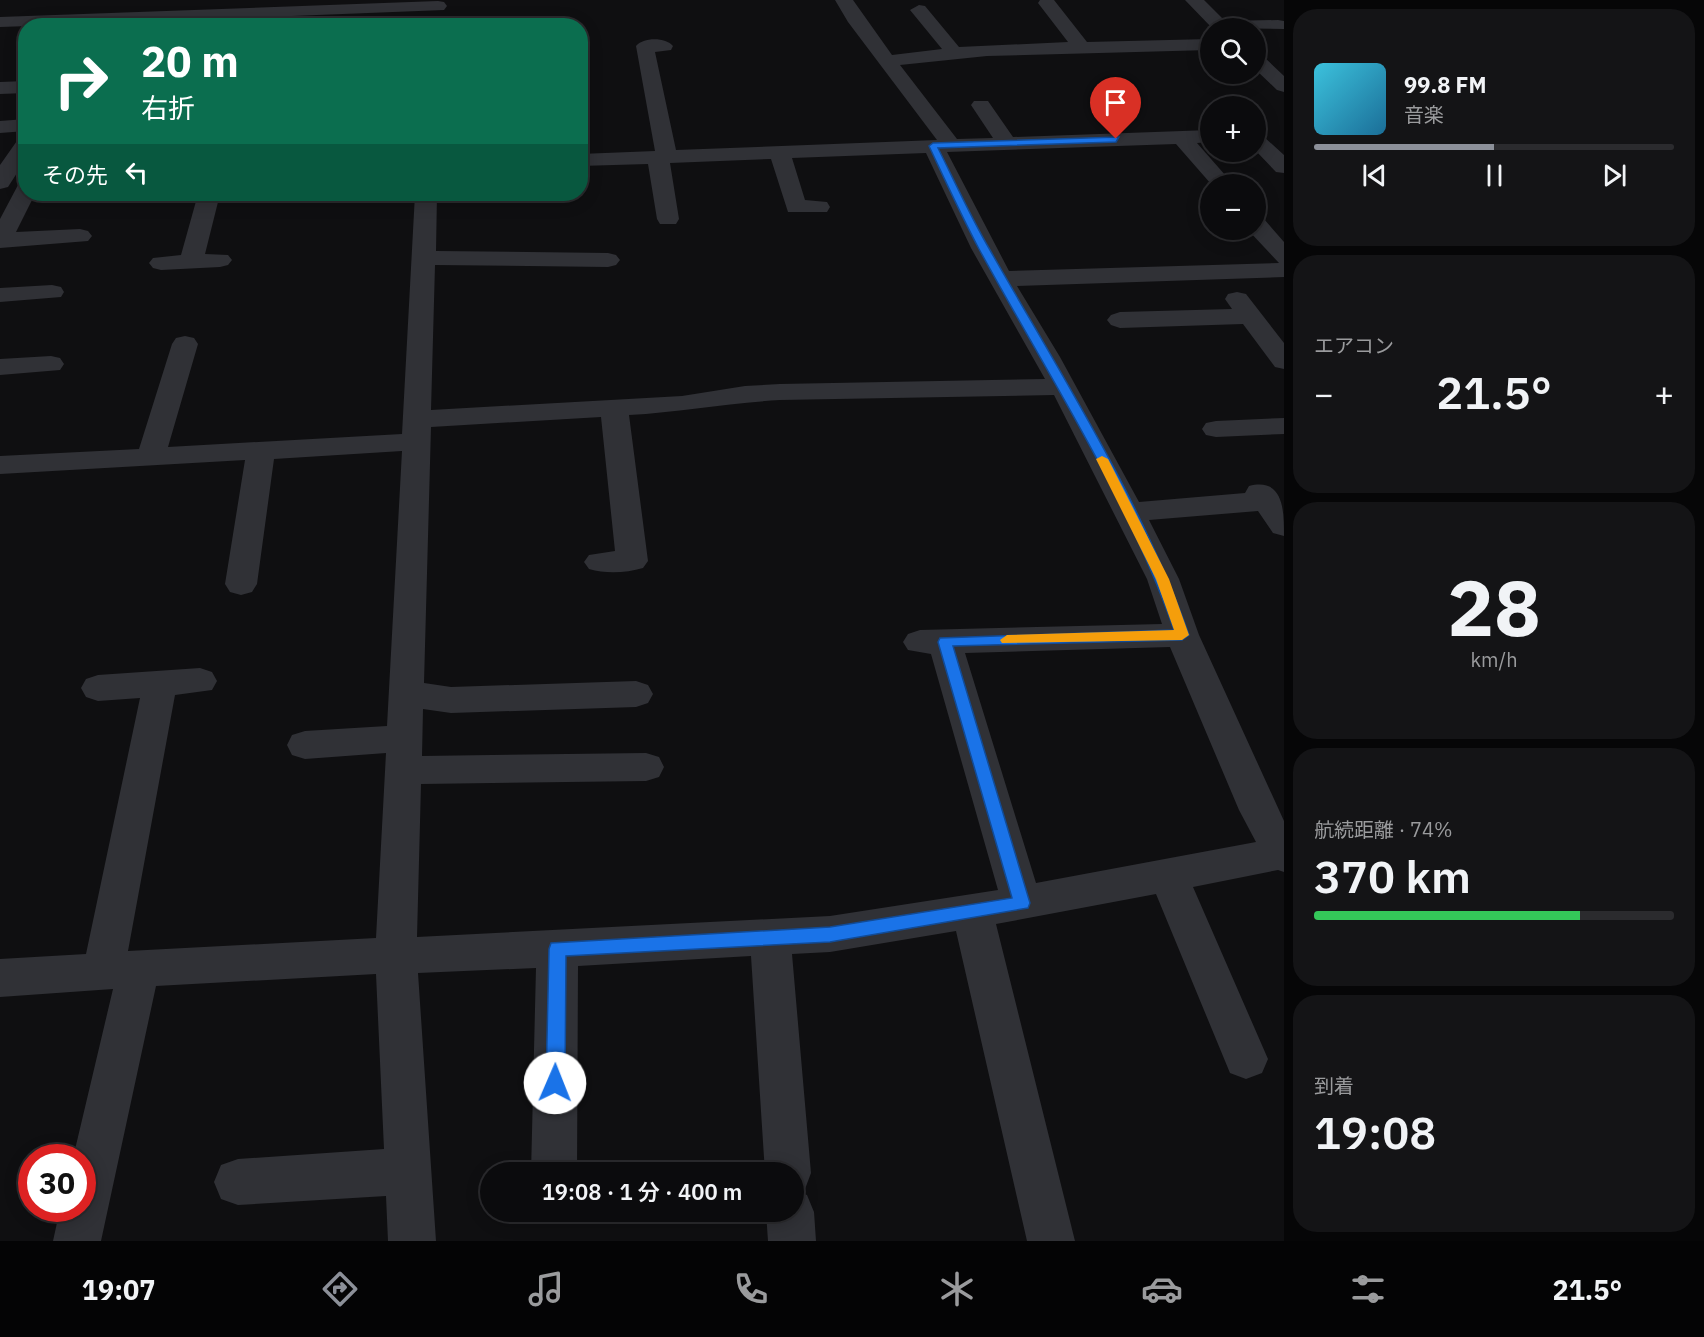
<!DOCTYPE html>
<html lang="ja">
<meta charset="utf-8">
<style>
:root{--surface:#0b0b0d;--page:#141416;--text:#f1f3f6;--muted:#9a9b9d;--line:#2b2b2e;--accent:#8c9099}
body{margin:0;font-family:"IBM Plex Sans","Noto Sans JP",sans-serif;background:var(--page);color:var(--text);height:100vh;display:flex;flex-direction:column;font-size:22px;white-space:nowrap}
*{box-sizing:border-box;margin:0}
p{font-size:20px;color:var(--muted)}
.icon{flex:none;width:33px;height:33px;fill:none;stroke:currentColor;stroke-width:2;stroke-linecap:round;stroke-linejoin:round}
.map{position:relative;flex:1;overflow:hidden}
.side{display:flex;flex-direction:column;gap:9px;padding:9px;background:#060607;width:420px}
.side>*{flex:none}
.top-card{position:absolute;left:18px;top:18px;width:570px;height:183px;border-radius:24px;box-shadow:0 3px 15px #0003,0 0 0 2px var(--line);background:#0b6e4f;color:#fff;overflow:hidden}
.fabs{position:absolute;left:1200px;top:18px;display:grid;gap:12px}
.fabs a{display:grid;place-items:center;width:66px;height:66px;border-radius:50%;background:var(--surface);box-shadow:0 3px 15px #0003,0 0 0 2px var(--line);font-size:30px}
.speed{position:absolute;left:18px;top:1144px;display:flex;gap:12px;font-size:30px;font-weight:700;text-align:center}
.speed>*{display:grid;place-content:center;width:78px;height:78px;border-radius:50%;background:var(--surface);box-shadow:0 3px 15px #0003,0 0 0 2px var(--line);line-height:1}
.speed .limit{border:9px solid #d22;background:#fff;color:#111}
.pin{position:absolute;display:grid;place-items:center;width:51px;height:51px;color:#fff;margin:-62px -26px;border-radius:50% 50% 50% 0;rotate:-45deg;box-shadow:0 0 6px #0007}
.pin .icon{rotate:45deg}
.me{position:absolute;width:66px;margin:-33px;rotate:1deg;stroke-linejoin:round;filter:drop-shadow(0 0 4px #0008)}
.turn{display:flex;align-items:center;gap:21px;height:126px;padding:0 24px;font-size:27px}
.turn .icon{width:78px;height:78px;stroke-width:2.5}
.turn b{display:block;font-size:42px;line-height:51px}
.then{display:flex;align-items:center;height:57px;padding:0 24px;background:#0003;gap:12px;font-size:22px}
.big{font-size:45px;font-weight:600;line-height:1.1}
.side .tile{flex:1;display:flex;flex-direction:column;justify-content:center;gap:9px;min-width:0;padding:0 21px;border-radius:24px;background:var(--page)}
.side .dial{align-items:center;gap:0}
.dial b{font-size:78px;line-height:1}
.song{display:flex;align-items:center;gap:18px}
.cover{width:72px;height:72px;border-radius:9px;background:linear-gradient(135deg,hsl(190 70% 55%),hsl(200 70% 35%))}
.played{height:6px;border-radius:3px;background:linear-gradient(90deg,var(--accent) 50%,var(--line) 50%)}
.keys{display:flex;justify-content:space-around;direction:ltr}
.heat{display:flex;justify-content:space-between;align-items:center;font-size:33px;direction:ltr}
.charge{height:9px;border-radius:4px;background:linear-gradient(90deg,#34c759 74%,var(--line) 0)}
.trip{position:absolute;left:480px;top:1162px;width:324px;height:60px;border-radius:30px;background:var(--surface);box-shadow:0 3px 15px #0003,0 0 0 2px var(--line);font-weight:600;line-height:60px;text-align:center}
.tab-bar{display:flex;height:96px;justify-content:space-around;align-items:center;background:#040405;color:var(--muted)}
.tab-bar .icon{width:42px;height:42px}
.tab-bar .selected{color:var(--accent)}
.tab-bar b{font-size:27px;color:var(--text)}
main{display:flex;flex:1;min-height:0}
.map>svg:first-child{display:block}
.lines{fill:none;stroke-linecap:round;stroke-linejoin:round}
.minor{fill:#303136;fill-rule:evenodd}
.route{fill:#1a73e8;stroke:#114b97;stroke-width:1.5}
.slow{fill:#f59e0b}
</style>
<main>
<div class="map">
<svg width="1284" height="1241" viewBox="0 0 1284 1241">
<rect width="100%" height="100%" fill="#0f0f11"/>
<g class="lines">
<path class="minor" d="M835,0H853L892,55L942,49L910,10L919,5L925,6L959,47L1068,42L1038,3L1040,0H1054L1087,42L1210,39V50L987,56L900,65L957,139L993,138L971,105L974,101H988L1013,137L1210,130V142L1197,143L1233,184H1211L1176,144L947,152L1009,271L1279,263L1248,230H1256V217L1264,219L1284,242V277L1017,286L1060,357L1139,502L1245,493L1249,486C1284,477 1284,511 1284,536L1273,533L1258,511L1149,520L1179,579L1199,635L1284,821V872L1278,870L1193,887L1268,1059L1262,1073L1246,1079L1230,1073L1156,894L996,924L1075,1241H1027L956,931L830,952L792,954L811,1173L805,1189L799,1192L807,1195L814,1212L816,1241H768L766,1212H794V1173H765L751,956L578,966L577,1173H531L536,968L418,973L436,1241H388L386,1196L238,1205L221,1199L214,1182L221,1165L238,1159L384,1149L376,974L156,986L101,1241H53L60,1209H82V1158H73L113,989L0,997V959L86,954L140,698L98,701L86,697L81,688L86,679L98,675L200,668L212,672L217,681L212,690L175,695L128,951L376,938L386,753L305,759L292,755L287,745L292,735L305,731L387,726L402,451L274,459L257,584L252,592L241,595L230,592L225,584L245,460L0,474V456L139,449L172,344L176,338L185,336L194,338L198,344L168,447L402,434L415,194H437L436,251L608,253L616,255L620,260L616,265L608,267L435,265L431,410L682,396L745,386L780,384L1045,379L971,248L926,153L792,158L805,200L827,202L830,207L827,212H788L771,159L670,163L679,219L676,224H660L657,219L648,164L580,166V154L655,151L636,46C643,37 666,37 673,46L671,50L655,52L676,150L937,140L848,22ZM1054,395L1147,579L1162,624L920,630L908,634L903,642L908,650L931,654L998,890L830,916L417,937L421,784L646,781L659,777L664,767L659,757L646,753L422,756L423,709L451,713L636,707L648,703L653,694L648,685L636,681L451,687L424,683L431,427L601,417L615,551L589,555L584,562L589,569C606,574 626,573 643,568L648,561L629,415C680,412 729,403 780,400ZM1170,647L1239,810L1256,842L1036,883L965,653Z
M1185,0H1204L1225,21L1278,20L1284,21V29L1212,28Z
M438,1L444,2L447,6L444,10L136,22L133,26H114L116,23L0,27V17Z
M1256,54L1263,56L1284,76V92L1277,90L1256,70Z
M26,81V93L0,94V82Z
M26,119V131L0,133V121Z
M1256,134L1263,136L1284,155V173L1276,172L1256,151Z
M26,136V159L8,187L0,189V165L19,138Z
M26,183V194H35L16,232L80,229L88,231L92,236L88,241L0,248V219L18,185Z
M198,194H220L205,254L228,255L232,260L228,265L220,267L161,270L153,268L149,263L153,258L181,255Z
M52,285L61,287L64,292L61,297L0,302V288Z
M1237,292L1246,294L1284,343V369L1275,367L1243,324L1120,328L1111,325L1107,320L1111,315L1120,312L1232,309L1225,299L1228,294Z
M51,356L60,358L64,364L60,370L0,375V359Z
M1284,418V434L1216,437L1206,435L1202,429L1206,423L1216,421Z"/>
</g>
<path class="route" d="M1119,137L1116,142L938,148C955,182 971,218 990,250C1061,375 1141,499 1189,635L1182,640L953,646L1030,903L1028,908L830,942L566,956L565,1083L562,1089L555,1092L549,1089L546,1083L549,949L551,943L830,927L1012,898L938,642L940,638L1174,630C1127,495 1047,374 979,249C961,215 945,180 929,146L933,143Z"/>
<path class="slow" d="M1102,456L1108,459L1169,579L1189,635L1182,640L1002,643L1000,640L1007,635L1174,630L1156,579L1096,459Z"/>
</svg>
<div class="fabs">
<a><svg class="icon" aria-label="search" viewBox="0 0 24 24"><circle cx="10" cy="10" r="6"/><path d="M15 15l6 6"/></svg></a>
<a>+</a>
<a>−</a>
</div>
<div class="speed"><div class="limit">30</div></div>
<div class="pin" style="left:1116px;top:139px;background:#d93025"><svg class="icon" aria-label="arrive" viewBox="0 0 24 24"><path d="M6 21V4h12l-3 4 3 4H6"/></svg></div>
<svg class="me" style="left:555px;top:1083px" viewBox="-20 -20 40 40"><circle r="19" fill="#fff"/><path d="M0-13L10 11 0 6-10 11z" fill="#1a73e8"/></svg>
<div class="trip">19:08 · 1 分 · 400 m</div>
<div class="top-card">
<div class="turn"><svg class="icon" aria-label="right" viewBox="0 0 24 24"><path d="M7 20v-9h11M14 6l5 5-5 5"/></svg><div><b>20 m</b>右折</div></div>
<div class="then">その先<svg class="icon" aria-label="left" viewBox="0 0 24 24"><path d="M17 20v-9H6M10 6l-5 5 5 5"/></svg></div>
</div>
</div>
<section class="side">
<div class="tile">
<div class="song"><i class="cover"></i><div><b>99.8 FM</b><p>音楽</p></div></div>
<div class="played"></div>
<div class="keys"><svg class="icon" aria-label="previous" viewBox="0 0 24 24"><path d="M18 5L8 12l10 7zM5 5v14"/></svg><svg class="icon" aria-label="pause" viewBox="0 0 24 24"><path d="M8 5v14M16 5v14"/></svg><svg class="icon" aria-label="next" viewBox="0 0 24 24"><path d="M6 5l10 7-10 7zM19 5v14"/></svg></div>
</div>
<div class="tile"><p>エアコン</p>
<div class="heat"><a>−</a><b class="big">21.5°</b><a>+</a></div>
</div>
<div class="tile dial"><b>28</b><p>km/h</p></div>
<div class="tile"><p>航続距離 · 74%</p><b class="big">370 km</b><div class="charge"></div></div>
<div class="tile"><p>到着</p><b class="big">19:08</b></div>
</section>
</main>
<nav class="tab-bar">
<b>19:07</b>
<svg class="icon selected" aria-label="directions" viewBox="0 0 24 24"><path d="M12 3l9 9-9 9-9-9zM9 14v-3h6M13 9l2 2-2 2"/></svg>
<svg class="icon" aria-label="music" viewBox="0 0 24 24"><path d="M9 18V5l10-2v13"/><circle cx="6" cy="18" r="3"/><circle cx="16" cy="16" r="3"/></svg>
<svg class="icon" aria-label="phone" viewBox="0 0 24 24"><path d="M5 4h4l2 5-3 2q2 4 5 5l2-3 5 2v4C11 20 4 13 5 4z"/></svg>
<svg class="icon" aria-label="climate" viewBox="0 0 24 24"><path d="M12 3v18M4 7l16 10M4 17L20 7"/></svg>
<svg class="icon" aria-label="car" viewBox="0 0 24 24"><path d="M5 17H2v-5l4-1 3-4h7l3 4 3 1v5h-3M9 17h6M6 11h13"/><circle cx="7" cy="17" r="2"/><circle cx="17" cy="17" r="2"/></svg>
<svg class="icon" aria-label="filters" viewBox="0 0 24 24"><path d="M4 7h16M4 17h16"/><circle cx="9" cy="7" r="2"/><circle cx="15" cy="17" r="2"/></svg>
<b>21.5°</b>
</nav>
